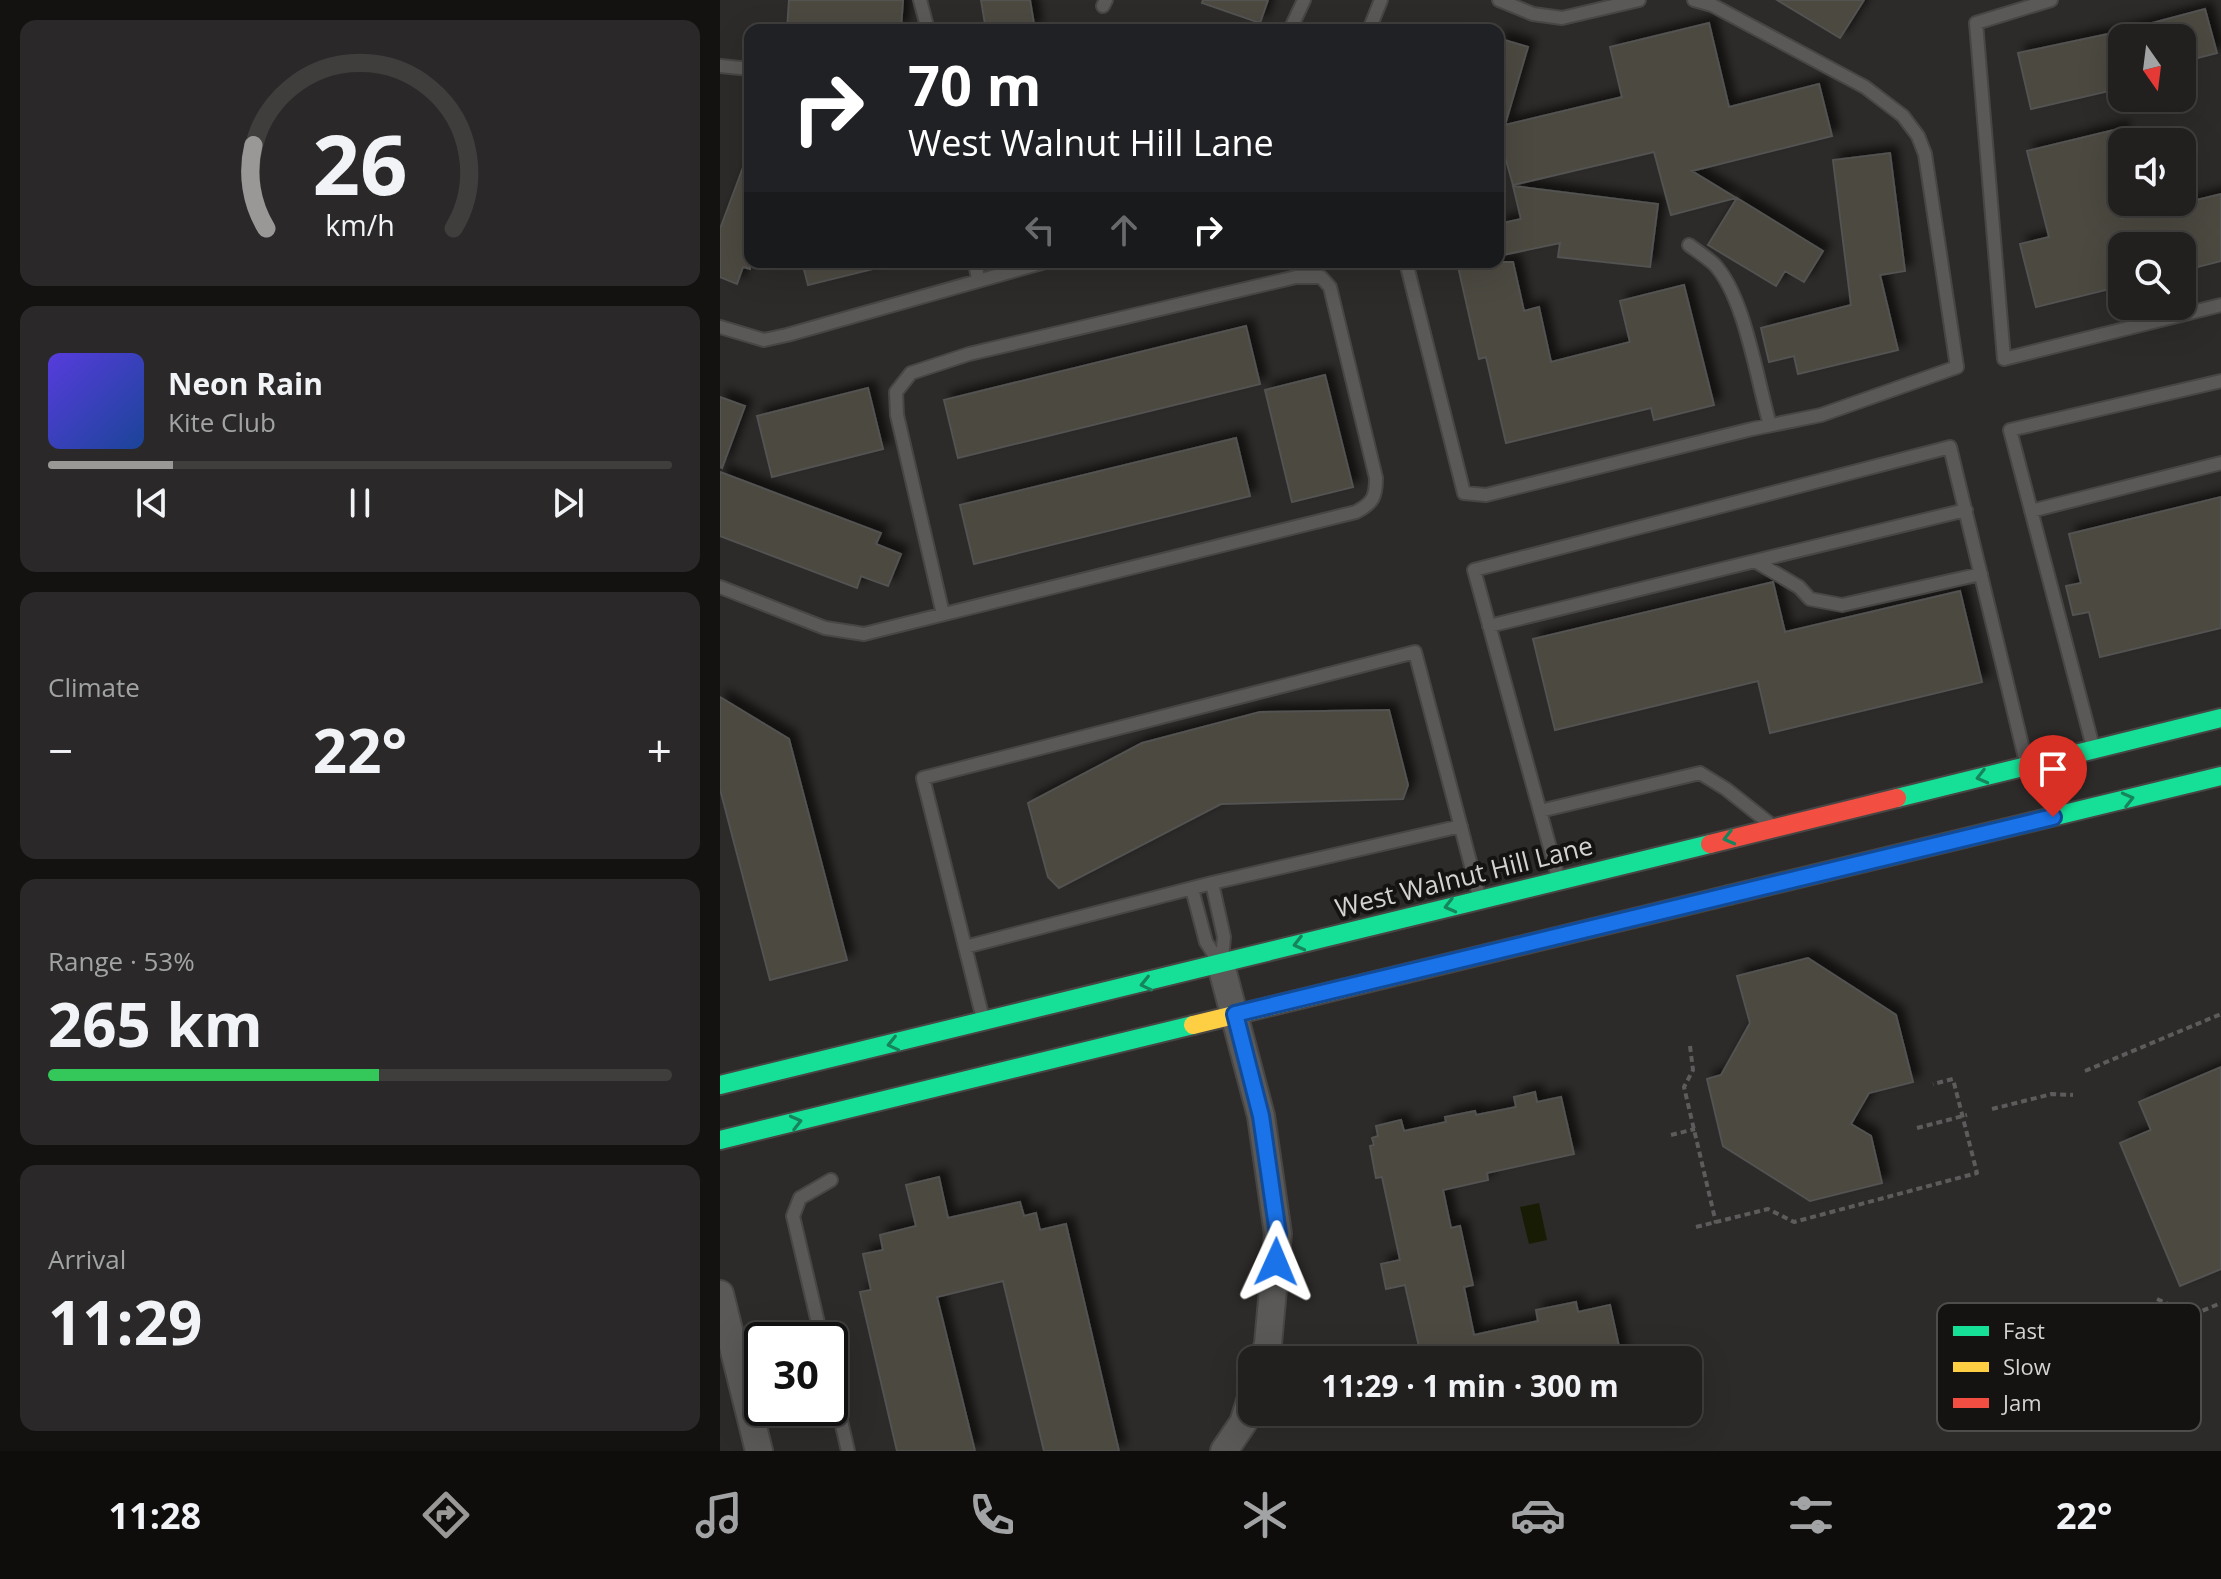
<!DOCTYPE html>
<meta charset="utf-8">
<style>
:root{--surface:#22201f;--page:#2a2828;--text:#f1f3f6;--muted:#a2a3a4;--line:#3f3e3d;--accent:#9a9896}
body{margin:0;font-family:"Open Sans",sans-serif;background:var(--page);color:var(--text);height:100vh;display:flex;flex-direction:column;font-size:30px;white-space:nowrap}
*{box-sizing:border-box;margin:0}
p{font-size:26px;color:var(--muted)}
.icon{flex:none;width:44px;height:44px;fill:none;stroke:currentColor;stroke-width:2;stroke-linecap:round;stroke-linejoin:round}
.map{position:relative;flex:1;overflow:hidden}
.sheet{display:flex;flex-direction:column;gap:20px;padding:20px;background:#131211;width:720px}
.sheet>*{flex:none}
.banner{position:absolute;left:24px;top:24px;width:760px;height:244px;border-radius:16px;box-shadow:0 8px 32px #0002,0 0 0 2px var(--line);background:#202124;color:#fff;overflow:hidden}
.needle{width:52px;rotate:166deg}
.fabs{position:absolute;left:1388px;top:24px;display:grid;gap:16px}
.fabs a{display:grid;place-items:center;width:88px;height:88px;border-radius:16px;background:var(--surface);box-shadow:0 8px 32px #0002,0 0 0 2px var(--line);font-size:40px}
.speed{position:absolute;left:24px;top:1322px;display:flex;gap:16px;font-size:40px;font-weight:700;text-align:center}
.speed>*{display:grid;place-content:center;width:104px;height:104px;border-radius:50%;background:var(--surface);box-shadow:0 8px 32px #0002,0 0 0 2px var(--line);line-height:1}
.speed .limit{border:4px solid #111;border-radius:12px;background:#fff;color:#111}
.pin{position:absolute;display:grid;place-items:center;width:68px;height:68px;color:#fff;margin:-82px -34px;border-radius:50% 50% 50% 0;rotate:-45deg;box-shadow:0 0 8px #0007}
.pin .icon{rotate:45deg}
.me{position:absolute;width:88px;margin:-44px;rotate:1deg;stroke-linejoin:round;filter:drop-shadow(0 0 6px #0008)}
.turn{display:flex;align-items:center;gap:28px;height:168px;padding:0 32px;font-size:36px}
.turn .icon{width:104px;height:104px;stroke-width:2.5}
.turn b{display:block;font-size:56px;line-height:68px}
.lanes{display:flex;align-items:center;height:76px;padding:0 32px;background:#0003;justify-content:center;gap:40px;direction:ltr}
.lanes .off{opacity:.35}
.big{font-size:60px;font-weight:700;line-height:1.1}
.sheet .widget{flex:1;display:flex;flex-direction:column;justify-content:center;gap:12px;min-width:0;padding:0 28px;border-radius:16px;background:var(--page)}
.sheet .dial{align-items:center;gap:0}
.dial svg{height:208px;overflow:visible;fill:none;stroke:var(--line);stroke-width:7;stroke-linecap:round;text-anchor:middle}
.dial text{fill:var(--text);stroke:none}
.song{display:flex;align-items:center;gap:24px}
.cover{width:96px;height:96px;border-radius:12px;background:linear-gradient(135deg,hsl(250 70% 55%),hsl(220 70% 35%))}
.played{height:8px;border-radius:4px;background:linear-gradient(90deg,var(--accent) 20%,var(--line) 20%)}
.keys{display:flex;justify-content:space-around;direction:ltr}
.heat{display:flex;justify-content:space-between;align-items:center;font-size:44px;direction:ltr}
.charge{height:12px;border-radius:6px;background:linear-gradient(90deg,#34c759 53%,var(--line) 0)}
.trip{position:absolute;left:518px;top:1346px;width:464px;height:80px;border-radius:16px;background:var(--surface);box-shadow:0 8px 32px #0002,0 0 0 2px var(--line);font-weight:700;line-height:80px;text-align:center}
.tab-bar{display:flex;height:128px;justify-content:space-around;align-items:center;background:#0e0d0c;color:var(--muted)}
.tab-bar .icon{width:56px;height:56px}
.tab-bar .selected{color:var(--accent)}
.tab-bar b{font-size:36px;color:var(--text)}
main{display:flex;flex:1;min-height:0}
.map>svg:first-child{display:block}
.water{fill:#191c04}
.building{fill:#4b4840;stroke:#535251;stroke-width:2;filter:url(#shadow)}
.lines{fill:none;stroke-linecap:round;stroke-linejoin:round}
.lane-casing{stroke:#474645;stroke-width:16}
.street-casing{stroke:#474645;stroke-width:30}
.fast-casing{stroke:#474645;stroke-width:22}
.slow-casing{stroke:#474645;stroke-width:22}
.jam-casing{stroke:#474645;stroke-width:22}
.path{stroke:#5d5b5b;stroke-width:4;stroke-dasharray:6 4;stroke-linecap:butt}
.lane{stroke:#5a5958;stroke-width:12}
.street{stroke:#5a5958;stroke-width:26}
.fast{stroke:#16e098;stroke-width:18}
.slow{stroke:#ffcf43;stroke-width:18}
.jam{stroke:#f24e42;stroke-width:18}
.oneway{stroke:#16845c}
.route-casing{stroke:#114b97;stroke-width:20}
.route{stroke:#1a73e8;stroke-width:14}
.labels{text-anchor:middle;stroke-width:8;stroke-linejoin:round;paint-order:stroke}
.street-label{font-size:26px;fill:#d5d3d1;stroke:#151312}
.key{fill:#151312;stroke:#4f4d4b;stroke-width:2}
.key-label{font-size:22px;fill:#d5d3d1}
</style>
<main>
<section class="sheet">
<div class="widget dial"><svg viewBox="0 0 100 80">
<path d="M14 69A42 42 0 1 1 86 69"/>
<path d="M14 69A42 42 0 0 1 9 37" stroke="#9a9896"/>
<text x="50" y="56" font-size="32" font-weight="700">26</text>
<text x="50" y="72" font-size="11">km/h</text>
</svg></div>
<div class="widget">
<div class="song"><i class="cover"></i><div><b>Neon Rain</b><p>Kite Club</p></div></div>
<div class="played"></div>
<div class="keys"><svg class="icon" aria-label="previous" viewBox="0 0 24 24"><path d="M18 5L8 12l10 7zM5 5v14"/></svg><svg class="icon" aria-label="pause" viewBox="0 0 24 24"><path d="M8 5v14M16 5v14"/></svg><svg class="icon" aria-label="next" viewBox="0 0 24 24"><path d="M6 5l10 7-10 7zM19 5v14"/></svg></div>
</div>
<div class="widget"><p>Climate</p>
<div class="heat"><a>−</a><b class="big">22°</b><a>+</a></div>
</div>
<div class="widget"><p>Range · 53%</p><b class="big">265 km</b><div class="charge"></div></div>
<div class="widget"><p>Arrival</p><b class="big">11:29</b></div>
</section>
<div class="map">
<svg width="1501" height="1451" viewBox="0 0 1501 1451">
<defs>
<filter id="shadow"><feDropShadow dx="7" dy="-7" stdDeviation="4" flood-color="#0009"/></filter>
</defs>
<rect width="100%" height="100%" fill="#2d2b29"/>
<path class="water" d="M819,1203L827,1240L809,1244L800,1207Z"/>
<path class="building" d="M69,0H183L181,29L67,30Z
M261,0H310L315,30H266Z
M483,0H548L540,23L482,3Z
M1057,0H1144L1120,38Z
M1485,9L1497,53L1462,62V38H1402V88L1311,109L1298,53L1402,31Z
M989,23L1009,107L1099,84L1112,136L972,171L1016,198L951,215L934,152L793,185L778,131V38L808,47L785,125L902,97L890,47Z
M1402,128V218L1501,194V261L1462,271V246H1402V286L1316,307L1300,244L1329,237L1307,151Z
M1170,153L1185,271L1160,275L1178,350L1078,374L1074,356L1049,362L1041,328L1131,305L1113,160Z
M28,154L30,269L23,267L17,284L0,277V229Z
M793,186L938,204L930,267L838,257L840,243L778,256V224L801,219Z
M1017,198L1103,251L1084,282L1065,271L1056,286L988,245Z
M82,262H152L153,269L88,285Z
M737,262H793L804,311L819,307L831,362L910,342L900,301L964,285L994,405L934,420L931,408L786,443L766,357L759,359Z
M526,326L540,384L238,458L224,400Z
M605,375L633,487L572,502L545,390Z
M148,388L163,449L52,477L37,416Z
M0,397L25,406L2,468L0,467Z
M516,438L530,496L254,564L240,505Z
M0,472L161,533L156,544L181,554L168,586L141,576L137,588L0,536Z
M1501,497V628L1380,657L1369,612L1353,615L1346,586L1361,583L1349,534Z
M1053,582L1065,632L1240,591L1262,682L1050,733L1038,681L835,730L813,639Z
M0,697L69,739L127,960L50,980L0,789Z
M669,710L688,785L683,799L501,804L339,888L328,877L308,803L422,743L540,712Z
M1088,958L1176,1015L1193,1082L1149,1093L1131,1124L1151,1136L1162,1183L1090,1201L1003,1146L987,1079L1001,1075L1030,1023L1017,976Z
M1501,1067V1269L1460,1286L1400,1143L1431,1130L1419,1102Z
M815,1092L817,1102L841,1097L854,1154L767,1173L768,1180L723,1190L731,1228L740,1226L753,1285L744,1287L754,1335L818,1321L816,1310L856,1302L858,1312L890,1305L902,1360H702L685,1285L666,1289L661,1264L680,1260L662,1177L656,1178L650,1146L654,1145L652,1138L658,1136L656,1126L681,1120L684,1131L726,1122L725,1117L755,1111L756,1115L796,1107L794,1097Z
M219,1177L228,1218L300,1202L304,1216L316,1213L320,1230L346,1224L399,1451H324L283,1281L217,1297L255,1451H177L140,1292L151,1290L143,1254L163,1250L160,1235L196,1226L186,1185Z"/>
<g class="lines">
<defs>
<path id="lane" d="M200,0L208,30
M779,0L813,14L842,18L919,0
M1331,0L1256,23L1284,359L1501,305
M383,6L386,0
M570,30L584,0
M649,30L661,0
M0,66L30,69
M969,245C977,251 986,257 994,264C1025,296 1037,381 1050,425
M255,262L258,279
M686,262L744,493L766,495L1032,429L1101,415L1237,367L1205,154L1198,136L1183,116L1145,87L992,5L974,0
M0,327L44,340L67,335L325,262
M1311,511L1501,463
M1035,561L1246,510
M0,587L105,628L144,634L636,512C653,503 656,497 656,478L610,287L601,277H576L249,354L191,373L176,392L177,415L223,614
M769,626L1035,561L1079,587L1090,599L1122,605L1261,574
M1373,747L1290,430L1501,381
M820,811L980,773L1006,789L1049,823
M838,877L754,570L1230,447L1306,762
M492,883L504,937L502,959
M472,889L486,942L499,962
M245,947L492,883L741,826
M263,1019L203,778L695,652L759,896
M102,1340L73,1216L80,1198L111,1180
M110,1373L128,1451"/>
<path id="street" d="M501,965L541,1116L558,1234L548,1344L543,1360
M0,1294L39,1451
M504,1451L523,1423L532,1395"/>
<path id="fast" d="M1177,798L1501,718
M1009,895L1501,776
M0,1085L990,844
M0,1140L473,1025"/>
<path id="slow" d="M473,1025L1009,895"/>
<path id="jam" d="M990,844L1177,798"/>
</defs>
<use href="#lane" class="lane-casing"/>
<use href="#street" class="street-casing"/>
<use href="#fast" class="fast-casing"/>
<use href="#slow" class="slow-casing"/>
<use href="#jam" class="jam-casing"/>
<path class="path" d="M970,1046L973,1070L964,1087L996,1223
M1365,1071L1501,1014
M1272,1109L1332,1094L1353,1095
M1197,1128L1247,1115
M951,1135L975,1129
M976,1227L1048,1209L1074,1222L1257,1173L1233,1079L1213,1084
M1437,1299L1472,1315L1501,1303"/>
<use href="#lane" class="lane"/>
<use href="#street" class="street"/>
<use href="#fast" class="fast"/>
<use href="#slow" class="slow"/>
<use href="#jam" class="jam"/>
</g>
<defs><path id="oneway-chevron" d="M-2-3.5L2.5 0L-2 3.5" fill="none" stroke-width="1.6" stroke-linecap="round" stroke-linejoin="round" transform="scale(2)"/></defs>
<g class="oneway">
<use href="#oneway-chevron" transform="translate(1262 777) rotate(166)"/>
<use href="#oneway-chevron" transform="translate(1408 799) rotate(-14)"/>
<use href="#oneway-chevron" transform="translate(1009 838) rotate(166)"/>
<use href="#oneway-chevron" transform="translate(730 906) rotate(166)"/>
<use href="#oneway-chevron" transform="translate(579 944) rotate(166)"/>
<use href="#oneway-chevron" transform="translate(426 984) rotate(167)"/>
<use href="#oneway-chevron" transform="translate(173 1044) rotate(167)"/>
<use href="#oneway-chevron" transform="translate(76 1122) rotate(-14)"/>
</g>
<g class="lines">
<defs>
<path id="route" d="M556,1262L558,1234L541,1116L515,1014L1333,817"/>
</defs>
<use href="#route" class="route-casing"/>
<use href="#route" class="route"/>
</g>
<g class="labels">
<g class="street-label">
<text transform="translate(744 877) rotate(-14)" y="9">West Walnut Hill Lane</text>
</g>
</g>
<rect x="1217" y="1303" width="264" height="128" rx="12" class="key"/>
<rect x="1233" y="1326" width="36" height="10" fill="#16e098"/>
<rect x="1233" y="1362" width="36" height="10" fill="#ffcf43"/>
<rect x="1233" y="1398" width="36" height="10" fill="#f24e42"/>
<g class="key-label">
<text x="1283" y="1339">Fast</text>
<text x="1283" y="1375">Slow</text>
<text x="1283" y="1411">Jam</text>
</g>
</svg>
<div class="fabs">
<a><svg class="needle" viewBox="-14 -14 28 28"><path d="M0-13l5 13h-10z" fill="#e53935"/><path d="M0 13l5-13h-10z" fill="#a2a3a4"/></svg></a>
<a><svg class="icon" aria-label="sound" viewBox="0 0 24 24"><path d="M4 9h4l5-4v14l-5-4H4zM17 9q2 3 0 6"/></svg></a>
<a><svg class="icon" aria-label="search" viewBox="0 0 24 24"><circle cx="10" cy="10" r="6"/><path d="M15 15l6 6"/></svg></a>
</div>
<div class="speed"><div class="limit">30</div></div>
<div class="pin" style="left:1333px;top:817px;background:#d93025"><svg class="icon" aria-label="arrive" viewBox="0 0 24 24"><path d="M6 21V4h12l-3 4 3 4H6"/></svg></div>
<svg class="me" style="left:556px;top:1262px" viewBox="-20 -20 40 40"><path d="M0-17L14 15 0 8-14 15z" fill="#1a73e8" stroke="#fff" stroke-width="4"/></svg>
<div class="trip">11:29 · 1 min · 300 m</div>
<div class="banner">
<div class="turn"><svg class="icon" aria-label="right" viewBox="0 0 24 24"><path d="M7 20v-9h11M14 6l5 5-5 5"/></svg><div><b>70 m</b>West Walnut Hill Lane</div></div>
<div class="lanes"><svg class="icon off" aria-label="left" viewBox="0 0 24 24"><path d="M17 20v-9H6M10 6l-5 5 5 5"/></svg><svg class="icon off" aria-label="ahead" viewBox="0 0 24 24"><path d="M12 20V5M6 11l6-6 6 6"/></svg><svg class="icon" aria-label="right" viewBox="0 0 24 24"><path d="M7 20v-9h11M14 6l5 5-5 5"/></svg></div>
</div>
</div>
</main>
<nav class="tab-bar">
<b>11:28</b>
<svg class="icon selected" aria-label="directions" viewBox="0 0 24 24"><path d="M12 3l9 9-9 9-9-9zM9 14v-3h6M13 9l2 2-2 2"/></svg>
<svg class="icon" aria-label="music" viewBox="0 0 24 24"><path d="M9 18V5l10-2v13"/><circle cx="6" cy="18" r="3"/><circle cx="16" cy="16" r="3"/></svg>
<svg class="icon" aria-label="phone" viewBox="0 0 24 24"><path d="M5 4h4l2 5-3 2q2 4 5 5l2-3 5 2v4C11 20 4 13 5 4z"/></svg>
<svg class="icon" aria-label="climate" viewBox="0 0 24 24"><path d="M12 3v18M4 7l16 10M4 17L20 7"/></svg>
<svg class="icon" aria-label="car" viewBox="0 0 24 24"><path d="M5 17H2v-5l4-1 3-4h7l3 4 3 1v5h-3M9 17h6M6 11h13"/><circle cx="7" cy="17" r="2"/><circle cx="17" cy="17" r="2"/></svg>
<svg class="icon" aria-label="filters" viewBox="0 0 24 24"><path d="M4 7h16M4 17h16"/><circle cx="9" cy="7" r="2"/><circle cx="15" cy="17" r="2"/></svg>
<b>22°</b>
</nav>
